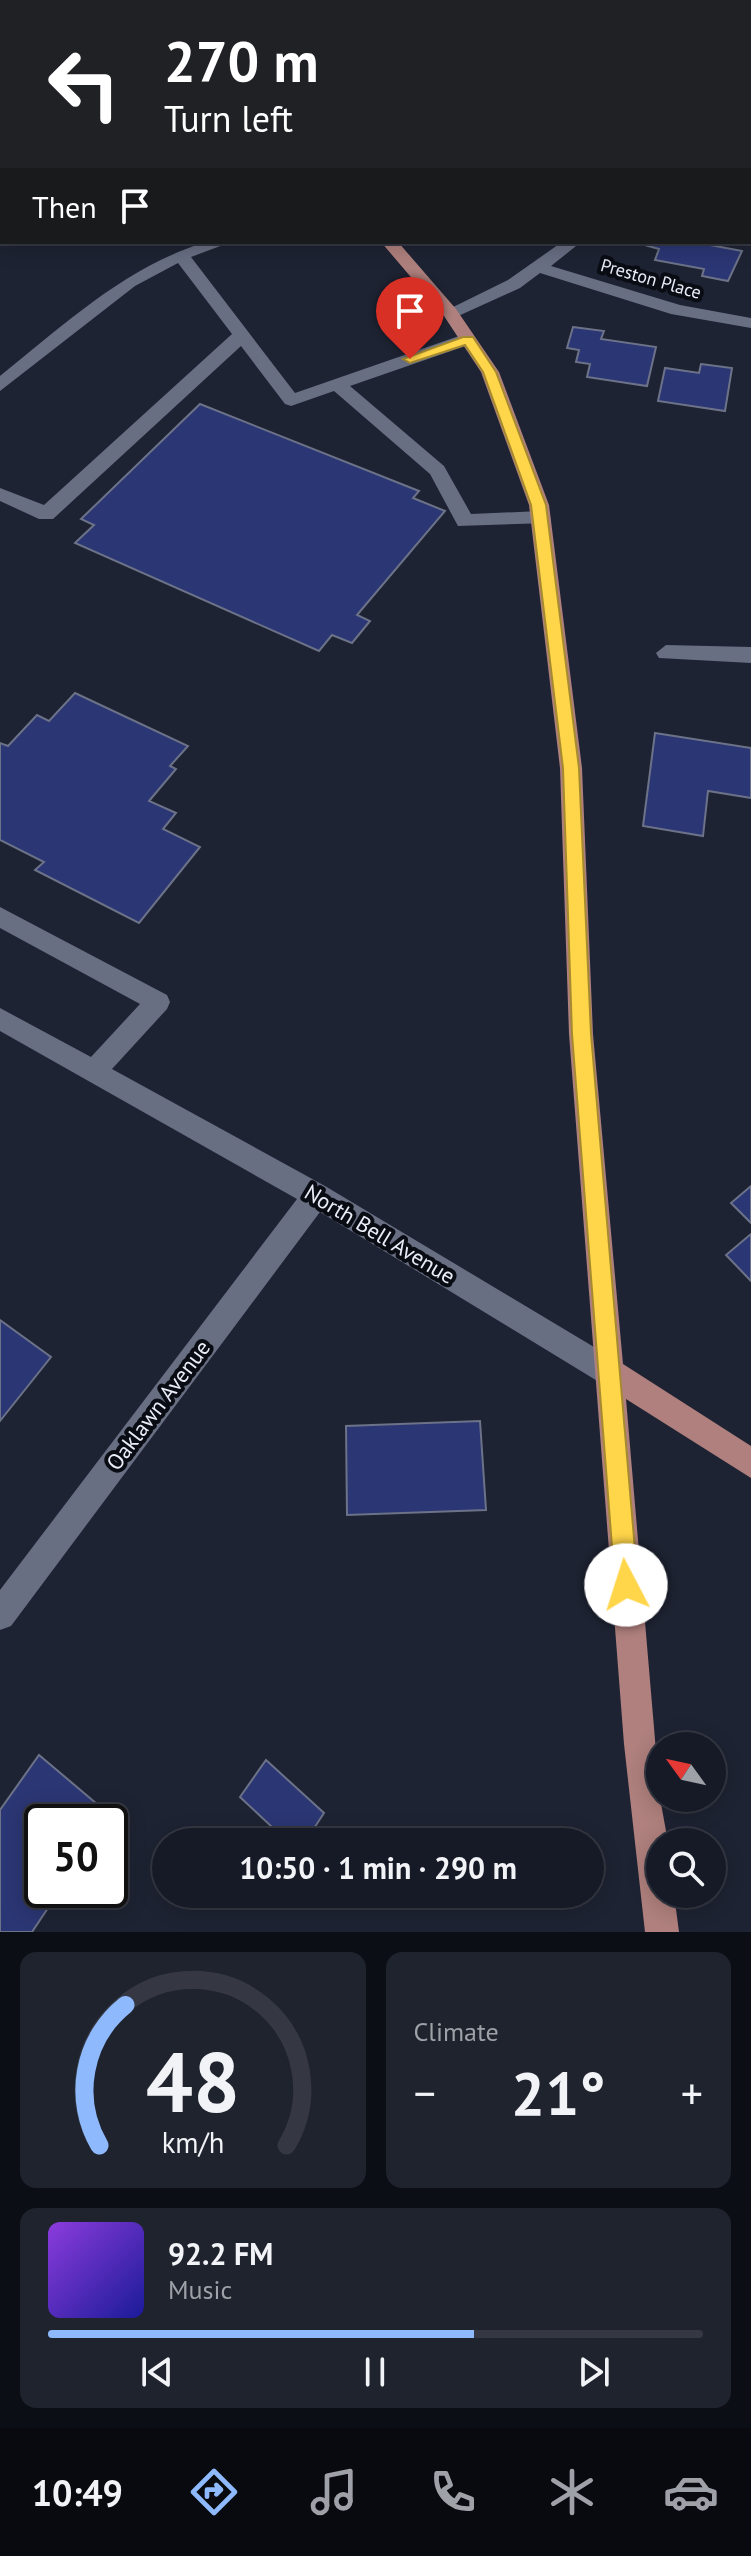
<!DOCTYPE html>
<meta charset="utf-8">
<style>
:root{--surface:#161a26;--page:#1f232e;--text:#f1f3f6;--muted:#9ea1a7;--line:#353843;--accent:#8eb9fc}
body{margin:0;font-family:"PT Sans",sans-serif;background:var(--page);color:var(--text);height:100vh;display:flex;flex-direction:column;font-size:30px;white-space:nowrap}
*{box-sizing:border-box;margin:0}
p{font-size:26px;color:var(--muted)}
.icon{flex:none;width:44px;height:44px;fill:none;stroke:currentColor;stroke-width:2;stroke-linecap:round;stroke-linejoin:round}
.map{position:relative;height:1932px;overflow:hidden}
.side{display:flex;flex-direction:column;gap:20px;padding:20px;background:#0c0e15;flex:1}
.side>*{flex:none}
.banner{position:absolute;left:0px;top:0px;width:752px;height:244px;box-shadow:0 4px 20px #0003,0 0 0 2px var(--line);background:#202124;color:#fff;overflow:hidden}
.needle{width:52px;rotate:303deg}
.buttons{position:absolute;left:646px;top:1732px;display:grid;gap:16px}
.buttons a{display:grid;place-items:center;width:80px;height:80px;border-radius:50%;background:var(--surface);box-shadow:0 4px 20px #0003,0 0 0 2px var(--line);font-size:40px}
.speed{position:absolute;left:24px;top:1804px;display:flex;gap:16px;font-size:40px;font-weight:700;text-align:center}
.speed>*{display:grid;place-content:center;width:104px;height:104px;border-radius:50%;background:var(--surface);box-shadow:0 4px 20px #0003,0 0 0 2px var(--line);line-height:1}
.speed .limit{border:4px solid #111;border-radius:12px;background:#fff;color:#111}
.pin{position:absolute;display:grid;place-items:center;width:68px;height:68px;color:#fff;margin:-82px -34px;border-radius:50% 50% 50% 0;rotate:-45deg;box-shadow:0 0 8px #0007}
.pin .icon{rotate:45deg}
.me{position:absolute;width:88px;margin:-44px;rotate:355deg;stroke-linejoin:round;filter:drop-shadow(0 0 6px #0008)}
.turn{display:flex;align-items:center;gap:28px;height:168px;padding:0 32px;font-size:36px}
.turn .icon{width:104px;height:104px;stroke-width:2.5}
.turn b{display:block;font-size:56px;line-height:68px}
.then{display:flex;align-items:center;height:76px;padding:0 32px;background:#0003;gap:16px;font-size:30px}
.big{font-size:60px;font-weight:600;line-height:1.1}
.side .widget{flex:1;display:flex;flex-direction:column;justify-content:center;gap:12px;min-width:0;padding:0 28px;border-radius:16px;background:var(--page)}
.side .dial{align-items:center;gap:0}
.dial svg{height:208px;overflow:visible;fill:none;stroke:var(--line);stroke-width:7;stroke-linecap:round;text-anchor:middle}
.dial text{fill:var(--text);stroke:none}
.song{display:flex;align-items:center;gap:24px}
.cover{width:96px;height:96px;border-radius:12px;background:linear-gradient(135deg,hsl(270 70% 55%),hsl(240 70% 35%))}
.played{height:8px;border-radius:4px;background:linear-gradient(90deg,var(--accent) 65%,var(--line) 65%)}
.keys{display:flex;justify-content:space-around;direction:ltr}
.heat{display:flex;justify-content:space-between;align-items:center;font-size:44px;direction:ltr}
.side .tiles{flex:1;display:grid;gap:20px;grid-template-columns:1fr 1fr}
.widget:last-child{grid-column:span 2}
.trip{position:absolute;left:152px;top:1828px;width:452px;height:80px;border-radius:40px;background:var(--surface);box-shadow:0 4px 20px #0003,0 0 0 2px var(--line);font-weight:600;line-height:80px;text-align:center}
.dock{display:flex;height:128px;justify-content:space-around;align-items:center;background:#090a0f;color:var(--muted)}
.dock .icon{width:56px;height:56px}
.dock .selected{color:var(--accent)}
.dock b{font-size:36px;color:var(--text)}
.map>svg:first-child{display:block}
.building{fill:#2b3674;stroke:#6c7287;stroke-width:2}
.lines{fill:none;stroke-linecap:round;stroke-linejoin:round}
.minor{fill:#686f83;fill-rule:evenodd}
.major{fill:#af807d;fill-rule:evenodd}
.route{fill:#ffd54a;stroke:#a68a30;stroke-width:2}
.labels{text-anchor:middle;stroke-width:8;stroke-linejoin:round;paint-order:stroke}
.far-street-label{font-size:18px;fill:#e9edf8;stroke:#0a0c14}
.street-label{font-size:22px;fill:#e9edf8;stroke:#0a0c14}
</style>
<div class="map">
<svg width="751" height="1932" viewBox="0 0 751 1932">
<rect width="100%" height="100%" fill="#1e2333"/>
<path class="building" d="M634,242H694L742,251L728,281L702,276L704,269L655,260L659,249Z
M573,327L604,331L601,339L656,347L647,386L587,377L590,364L576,362L579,350L567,348Z
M701,364L732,368L725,411L658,401L665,368L699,373Z
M200,404L419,491L413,498L445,511L357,615L370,621L352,643L332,635L319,651L75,543L94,525L81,519Z
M75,693L188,746L170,766L176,769L149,801L176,813L163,829L200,847L139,923L35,870L44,862L0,840V743L8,746L37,715L49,721Z
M655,733L751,748V798L708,791L703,836L643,826Z
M751,1186V1223L731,1203Z
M751,1234V1281L726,1255Z
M0,1320L51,1357L0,1421Z
M480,1421L486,1510L347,1515L346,1426Z
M39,1755L110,1815L106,1822H42V1890H60L32,1932H0V1810Z
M266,1760L324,1813L305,1842H288L240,1797Z"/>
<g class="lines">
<path class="minor" d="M370,0H386L369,2Z
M751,76V85H750V76Z
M206,242H231L191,257L295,393L462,335H474V343L350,386L444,466L471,514L541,511L551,518L548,523L458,526L430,474L334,391L291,406L285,404L241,346L53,519H39L0,501V488L44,505L232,334L178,263L135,286L0,391V376C65,324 125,267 206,242Z
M562,242H581L551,266L680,305L751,318V328L671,314L540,273L520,288L456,317L450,318L441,313L508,280Z
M666,645L751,647V663L659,658L656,653Z
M0,907L167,995L170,1002L167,1009L112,1069L325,1186L619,1362L623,1372L619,1382L609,1386L599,1382L320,1212L11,1626L0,1630V1590L297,1199L0,1031V1008L91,1057L140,1004L0,928Z"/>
<path class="major" d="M166,0H181L182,2H168Z
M381,242H398L456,309L499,372L549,505L582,768L593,1034L623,1364L751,1446V1478L626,1399L660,1798L668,1842H660V1894H674L679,1932H645L624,1744L569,1034L560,768L529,505L481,372L444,316Z"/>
</g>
<path class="route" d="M463,337H473L496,372L546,505L579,768L591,1034L638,1585L635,1593L626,1597L618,1593L615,1585L572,1034L563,768L531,505L483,372L465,345L410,363L403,359Z"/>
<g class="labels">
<g class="far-street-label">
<text transform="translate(651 279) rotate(16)" y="6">Preston Place</text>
</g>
<g class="street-label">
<text transform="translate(380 1234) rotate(31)" y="8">North Bell Avenue</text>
<text transform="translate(158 1405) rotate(-53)" y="8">Oaklawn Avenue</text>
</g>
</g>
</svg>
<div class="buttons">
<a><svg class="needle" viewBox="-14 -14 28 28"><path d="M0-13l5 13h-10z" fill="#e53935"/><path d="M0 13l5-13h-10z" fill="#9ea1a7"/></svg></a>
<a><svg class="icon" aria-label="search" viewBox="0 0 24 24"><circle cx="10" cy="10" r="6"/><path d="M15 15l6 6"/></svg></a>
</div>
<div class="speed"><div class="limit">50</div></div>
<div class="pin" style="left:410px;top:359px;background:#d93025"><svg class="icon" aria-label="arrive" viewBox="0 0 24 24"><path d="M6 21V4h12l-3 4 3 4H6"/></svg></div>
<svg class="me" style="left:626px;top:1585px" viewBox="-20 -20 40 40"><circle r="19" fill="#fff"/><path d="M0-13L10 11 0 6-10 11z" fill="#ffd54a"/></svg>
<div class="trip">10:50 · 1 min · 290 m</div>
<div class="banner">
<div class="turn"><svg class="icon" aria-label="left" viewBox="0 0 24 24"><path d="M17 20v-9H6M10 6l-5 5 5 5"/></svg><div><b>270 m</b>Turn left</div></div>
<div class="then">Then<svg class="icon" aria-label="arrive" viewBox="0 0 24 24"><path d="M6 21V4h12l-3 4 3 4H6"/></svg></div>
</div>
</div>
<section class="side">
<div class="tiles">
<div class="widget dial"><svg viewBox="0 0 100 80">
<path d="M14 69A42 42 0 1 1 86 69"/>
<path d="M14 69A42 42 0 0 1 24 15" stroke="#8eb9fc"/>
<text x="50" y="56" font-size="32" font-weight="700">48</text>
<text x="50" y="72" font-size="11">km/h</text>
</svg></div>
<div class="widget"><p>Climate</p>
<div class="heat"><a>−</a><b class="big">21°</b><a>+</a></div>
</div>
<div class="widget">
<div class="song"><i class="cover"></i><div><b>92.2 FM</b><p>Music</p></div></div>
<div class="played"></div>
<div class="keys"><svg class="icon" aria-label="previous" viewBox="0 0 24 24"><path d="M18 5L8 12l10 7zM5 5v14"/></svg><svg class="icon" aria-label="pause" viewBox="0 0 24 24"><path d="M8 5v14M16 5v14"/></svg><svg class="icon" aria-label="next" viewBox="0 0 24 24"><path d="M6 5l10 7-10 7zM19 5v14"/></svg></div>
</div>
</div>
</section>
<nav class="dock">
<b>10:49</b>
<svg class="icon selected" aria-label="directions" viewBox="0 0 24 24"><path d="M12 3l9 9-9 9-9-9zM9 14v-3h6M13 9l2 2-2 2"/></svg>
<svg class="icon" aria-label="music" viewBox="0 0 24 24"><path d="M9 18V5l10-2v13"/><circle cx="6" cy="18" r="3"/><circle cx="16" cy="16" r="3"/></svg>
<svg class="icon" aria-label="phone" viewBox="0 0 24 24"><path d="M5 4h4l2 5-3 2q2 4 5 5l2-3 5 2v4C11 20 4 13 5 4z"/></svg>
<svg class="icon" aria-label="climate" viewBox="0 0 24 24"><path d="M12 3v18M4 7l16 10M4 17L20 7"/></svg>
<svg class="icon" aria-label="car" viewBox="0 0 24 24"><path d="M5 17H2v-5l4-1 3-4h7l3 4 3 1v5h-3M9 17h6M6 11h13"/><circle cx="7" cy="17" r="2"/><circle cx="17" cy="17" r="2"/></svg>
</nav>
